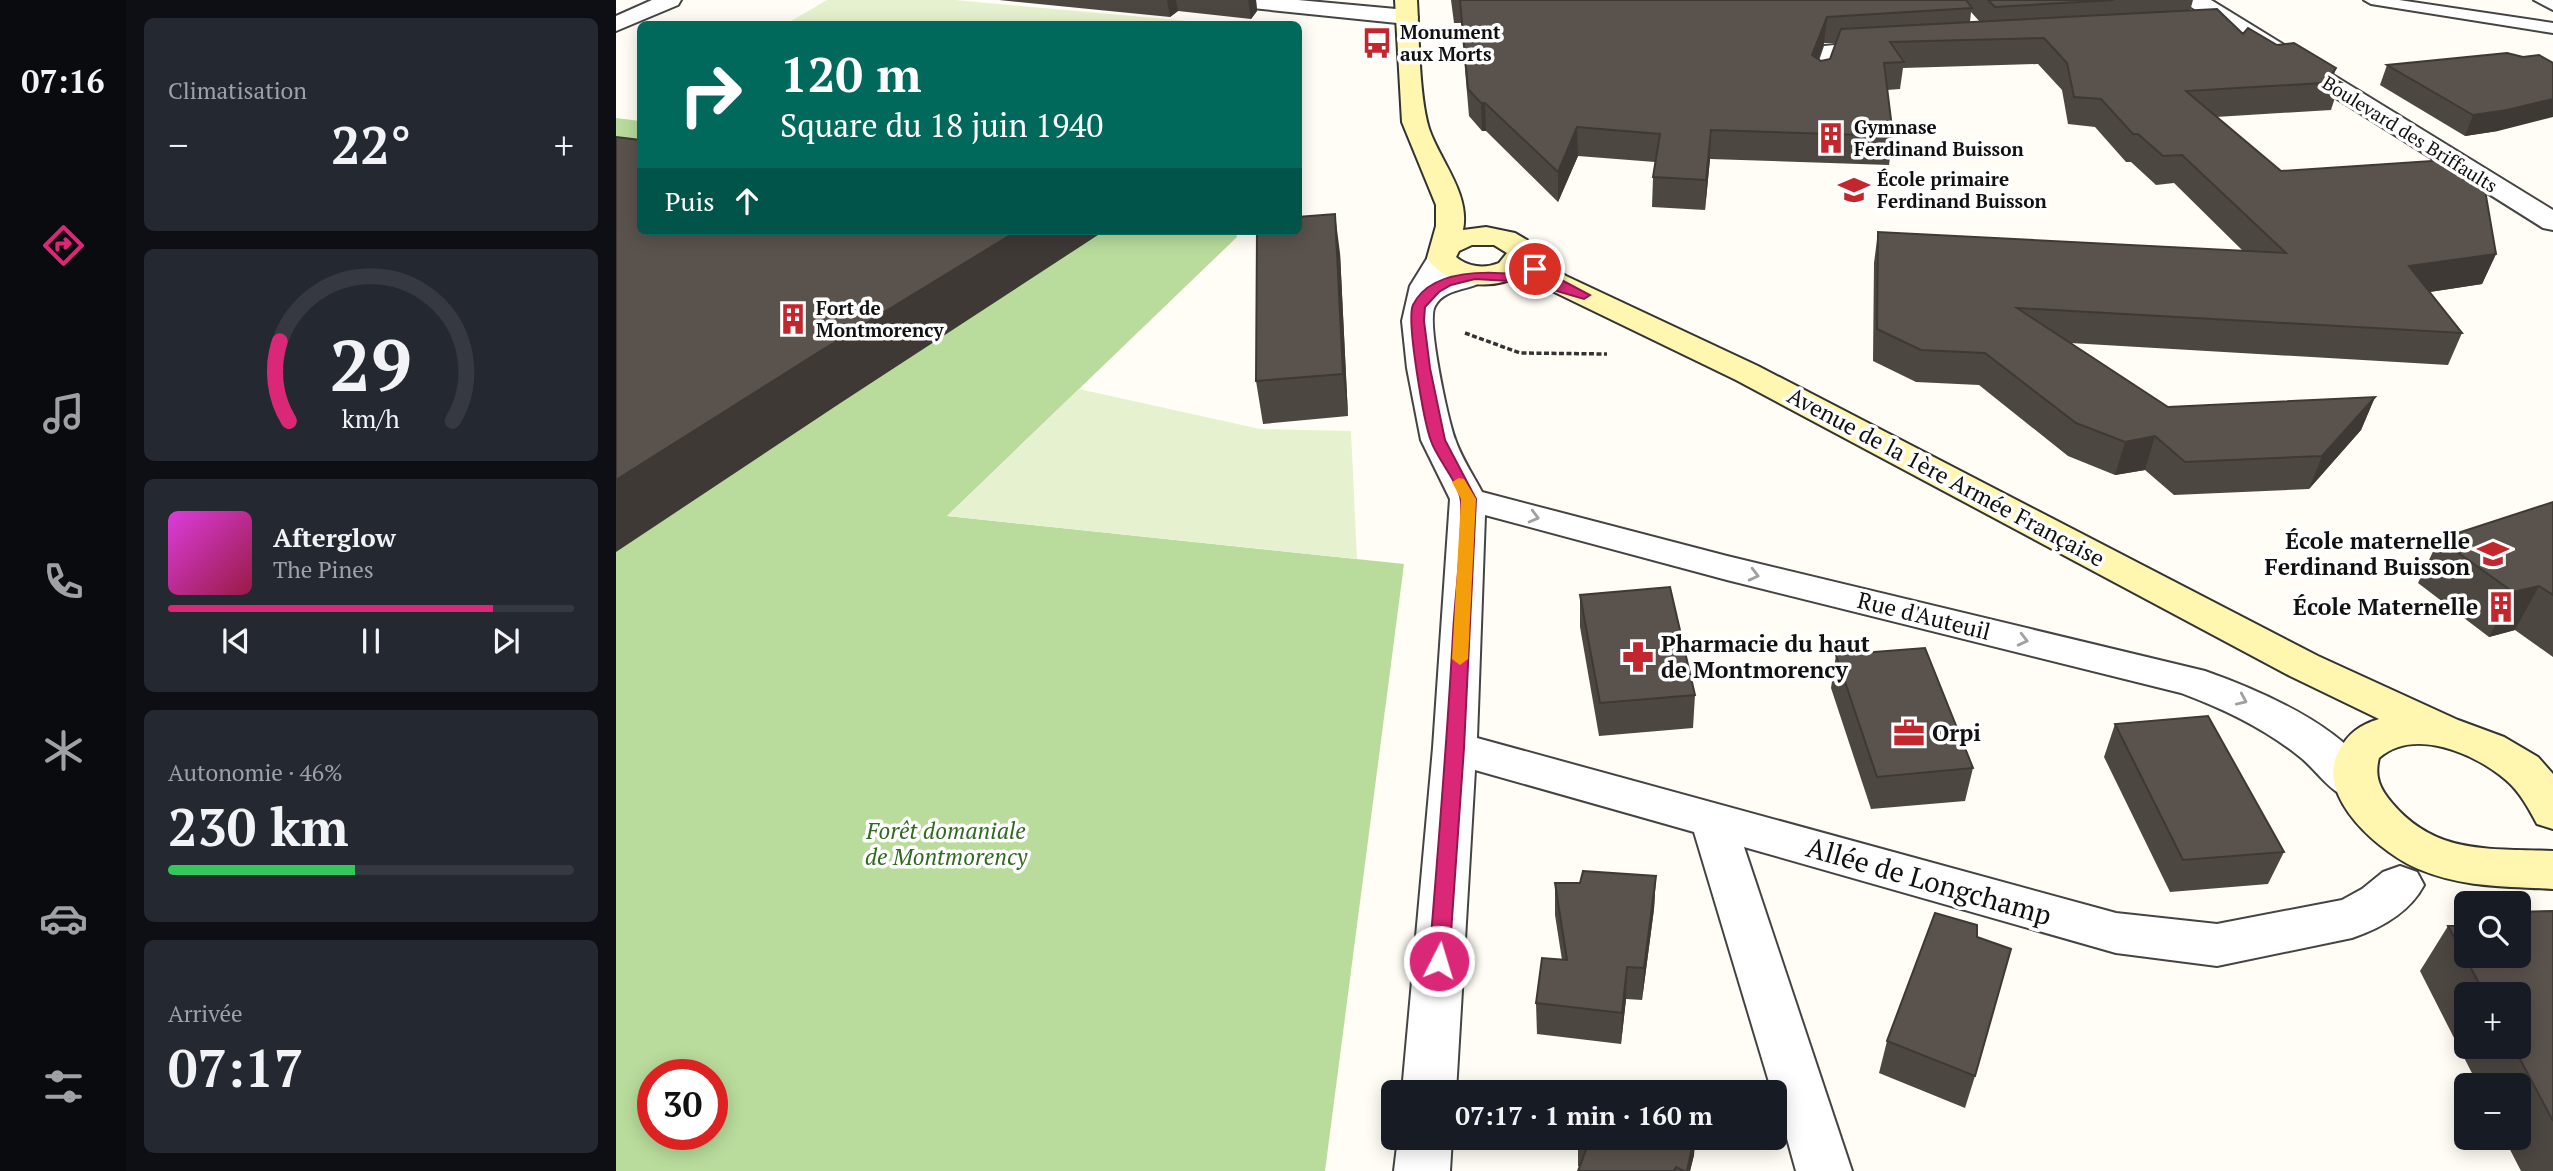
<!DOCTYPE html>
<html lang="fr">
<meta charset="utf-8">
<style>
:root{--surface:#171b24;--page:#242831;--text:#f1f3f6;--muted:#9ea1a6;--line:#363941;--accent:#db2777}
body{margin:0;font-family:"PT Serif",serif;background:var(--page);color:var(--text);height:100vh;display:flex;flex-direction:column;font-size:26px;white-space:nowrap}
*{box-sizing:border-box;margin:0}
p{font-size:23px;color:var(--muted)}
.icon{flex:none;width:38px;height:38px;fill:none;stroke:currentColor;stroke-width:2;stroke-linecap:round;stroke-linejoin:round}
.map{position:relative;flex:1;overflow:hidden}
.drawer{display:flex;flex-direction:column;gap:18px;padding:18px;background:#0d0f14;width:490px}
.drawer>*{flex:none}
.top-card{position:absolute;left:21px;top:21px;width:665px;height:214px;border-radius:10px;box-shadow:0 4px 18px #0003;background:#00695c;color:#fff;overflow:hidden}
.buttons{position:absolute;left:1838px;top:891px;display:grid;gap:14px}
.buttons a{display:grid;place-items:center;width:77px;height:77px;border-radius:10px;background:var(--surface);box-shadow:0 4px 18px #0003;font-size:35px}
.speed{position:absolute;left:21px;top:1059px;display:flex;gap:14px;font-size:35px;font-weight:700;text-align:center}
.speed>*{display:grid;place-content:center;width:91px;height:91px;border-radius:50%;background:var(--surface);box-shadow:0 4px 18px #0003;line-height:1}
.speed .limit{border:10px solid #d22;background:#fff;color:#111}
.pin{position:absolute;display:grid;place-items:center;width:60px;height:60px;color:#fff;margin:-30px;border:4px solid #fff;border-radius:50%;box-shadow:0 2px 7px #0007}
.me{position:absolute;width:77px;margin:-38px;rotate:5deg;stroke-linejoin:round;filter:drop-shadow(0 0 5px #0008)}
.turn{display:flex;align-items:center;gap:24px;height:147px;padding:0 28px;font-size:32px}
.turn .icon{width:91px;height:91px;stroke-width:2.5}
.turn b{display:block;font-size:49px;line-height:60px}
.then{display:flex;align-items:center;height:66px;padding:0 28px;background:#0003;gap:14px;font-size:26px}
.big{font-size:52px;font-weight:800;line-height:1.1}
.drawer .card{flex:1;display:flex;flex-direction:column;justify-content:center;gap:10px;min-width:0;padding:0 24px;border-radius:10px;background:var(--page)}
.drawer .dial{align-items:center;gap:0}
.dial svg{height:182px;overflow:visible;fill:none;stroke:var(--line);stroke-width:7;stroke-linecap:round;text-anchor:middle}
.dial text{fill:var(--text);stroke:none}
.song{display:flex;align-items:center;gap:21px}
.cover{width:84px;height:84px;border-radius:10px;background:linear-gradient(135deg,hsl(300 70% 55%),hsl(340 70% 35%))}
.played{height:7px;border-radius:4px;background:linear-gradient(90deg,var(--accent) 80%,var(--line) 80%)}
.keys{display:flex;justify-content:space-around;direction:ltr}
.heat{display:flex;justify-content:space-between;align-items:center;font-size:38px;direction:ltr}
.charge{height:10px;border-radius:5px;background:linear-gradient(90deg,#34c759 46%,var(--line) 0)}
.trip{position:absolute;left:765px;top:1080px;width:406px;height:70px;border-radius:10px;background:var(--surface);box-shadow:0 4px 18px #0003;font-weight:800;line-height:70px;text-align:center}
main{display:flex;flex:1;min-height:0}
.tab-bar{display:flex;flex-direction:column;width:126px;justify-content:space-around;align-items:center;background:#090b0e;color:var(--muted)}
.tab-bar .icon{width:49px;height:49px}
.tab-bar .current{color:var(--accent)}
.tab-bar b{font-size:32px;color:var(--text)}
.map>svg:first-child{display:block}
.forest{fill:#b9dc9c;fill-rule:evenodd}
.pitch{fill:#e6f2cf}
.lines{fill:none;stroke-linecap:round;stroke-linejoin:round}
.service-casing{stroke:#444;stroke-width:4}
.minor-casing{stroke:#444;stroke-width:4}
.secondary-casing{stroke:#333;stroke-width:4}
.path{stroke:#333;stroke-width:3.5;stroke-dasharray:5 2.5;stroke-linecap:butt}
.service{fill:#fff;fill-rule:evenodd}
.minor{fill:#fff;fill-rule:evenodd}
.secondary{fill:#fff6b0;fill-rule:evenodd}
.wall{fill:#4d4742;fill-rule:evenodd}
.shaded-wall{fill:#3f3936}
.building{fill:#5a524d;stroke:#3f3936;stroke-width:2}
.oneway{stroke:#a0a0a0}
.route{fill:#db2777;stroke:#8e194d;stroke-width:2}
.slow{fill:#f59e0b}
.labels{text-anchor:middle;stroke-width:7;stroke-linejoin:round;paint-order:stroke}
.far-poi-label{font-size:19px;font-weight:bold;fill:#111;stroke:#fff;text-anchor:start}
.far-street-label{font-size:19px;fill:#111;stroke:#fff}
.street-label{font-size:23px;fill:#111;stroke:#fff}
.poi-label{font-size:23px;font-weight:bold;fill:#111;stroke:#fff;text-anchor:end}
.park-label{font-size:23px;font-style:italic;fill:#2f6b1f;stroke:#fff}
.near-street-label{font-size:28px;fill:#111;stroke:#fff}
</style>
<main>
<nav class="tab-bar">
<b>07:16</b>
<svg class="icon current" aria-label="directions" viewBox="0 0 24 24"><path d="M12 3l9 9-9 9-9-9zM9 14v-3h6M13 9l2 2-2 2"/></svg>
<svg class="icon" aria-label="music" viewBox="0 0 24 24"><path d="M9 18V5l10-2v13"/><circle cx="6" cy="18" r="3"/><circle cx="16" cy="16" r="3"/></svg>
<svg class="icon" aria-label="phone" viewBox="0 0 24 24"><path d="M5 4h4l2 5-3 2q2 4 5 5l2-3 5 2v4C11 20 4 13 5 4z"/></svg>
<svg class="icon" aria-label="climate" viewBox="0 0 24 24"><path d="M12 3v18M4 7l16 10M4 17L20 7"/></svg>
<svg class="icon" aria-label="car" viewBox="0 0 24 24"><path d="M5 17H2v-5l4-1 3-4h7l3 4 3 1v5h-3M9 17h6M6 11h13"/><circle cx="7" cy="17" r="2"/><circle cx="17" cy="17" r="2"/></svg>
<svg class="icon" aria-label="filters" viewBox="0 0 24 24"><path d="M4 7h16M4 17h16"/><circle cx="9" cy="7" r="2"/><circle cx="15" cy="17" r="2"/></svg>
</nav>
<section class="drawer">
<div class="card"><p>Climatisation</p>
<div class="heat"><a>−</a><b class="big">22°</b><a>+</a></div>
</div>
<div class="card dial"><svg viewBox="0 0 100 80">
<path d="M14 69A42 42 0 1 1 86 69"/>
<path d="M14 69A42 42 0 0 1 10 34" stroke="#db2777"/>
<text x="50" y="56" font-size="32" font-weight="700">29</text>
<text x="50" y="72" font-size="11">km/h</text>
</svg></div>
<div class="card">
<div class="song"><i class="cover"></i><div><b>Afterglow</b><p>The Pines</p></div></div>
<div class="played"></div>
<div class="keys"><svg class="icon" aria-label="previous" viewBox="0 0 24 24"><path d="M18 5L8 12l10 7zM5 5v14"/></svg><svg class="icon" aria-label="pause" viewBox="0 0 24 24"><path d="M8 5v14M16 5v14"/></svg><svg class="icon" aria-label="next" viewBox="0 0 24 24"><path d="M6 5l10 7-10 7zM19 5v14"/></svg></div>
</div>
<div class="card"><p>Autonomie · 46%</p><b class="big">230 km</b><div class="charge"></div></div>
<div class="card"><p>Arrivée</p><b class="big">07:17</b></div>
</section>
<div class="map">
<svg width="1937" height="1171" viewBox="0 0 1937 1171">
<rect width="100%" height="100%" fill="#fffdf5"/>
<path class="forest" d="M0,118L24,121V231H619L621,237L331,516L788,564L709,1171H0ZM37,1074H96V1134H37Z"/>
<path class="pitch" d="M211,0H339L605,24H170Z
M463,389L644,429L735,431L741,559L331,516Z"/>
<g class="lines">
<defs>
<path id="service" d="M1748,0H1783L1937,23V33L1755,4Z
M1918,0H1937V10Z
M1251,42L1259,47L1256,50L1220,53L1212,81L1204,86L1198,84L1196,81L1208,46Z"/>
<path id="minor" d="M36,0H65L62,5L0,31V16Z
M605,0H682L791,10L799,12L802,17L799,22L791,24L616,6L608,5Z
M1569,0H1595L1937,210V230L1927,228L1572,5Z
M825,249L835,252L839,258L831,273L859,266L869,269L874,275C862,292 830,285 819,306C810,321 832,419 839,439C845,457 857,475 866,492L1111,556L1589,671C1645,691 1731,727 1761,782L1755,794C1744,797 1734,800 1724,794C1709,785 1697,767 1684,757C1648,728 1608,709 1565,693L1111,580L869,515L861,738L1500,913L1601,924L1726,900L1746,889L1767,872L1784,866L1801,872L1808,885C1793,913 1765,928 1736,938L1601,966L1500,953L1128,847L1236,1171H1180L1158,1092H1156L1078,832L859,770L840,1092H786L817,748L834,499L805,440L791,368L786,321L794,286L815,252Z
M782,1138H836L834,1171H778Z"/>
<path id="secondary" d="M779,0H801C803,34 803,105 815,134C827,164 854,196 847,230L870,227L899,233L911,240L926,261L950,276L1142,366L1702,656L1842,720L1888,737L1922,757L1937,774V829L1921,824C1913,809 1904,792 1890,780C1858,753 1798,727 1763,758C1758,777 1764,789 1776,803C1821,856 1875,848 1937,851V889C1891,886 1849,888 1805,870C1767,855 1697,797 1723,751C1732,733 1744,725 1763,719L1674,676L1120,380L930,288L906,274C877,292 831,287 811,258L820,226V205L786,122ZM856,245H878L891,253L883,263C868,269 852,267 840,257L843,251Z"/>
</defs>
<use href="#service" class="service-casing"/>
<use href="#minor" class="minor-casing"/>
<use href="#secondary" class="secondary-casing"/>
<path class="path" d="M849,333L904,353L991,354"/>
<use href="#service" class="service"/>
<use href="#minor" class="minor"/>
<use href="#secondary" class="secondary"/>
</g>
<path class="wall" d="M383,0H640L641,11L635,19L562,11L554,17Z
M835,0H1577L1574,11L1627,34L1661,45L1720,68L1717,78L1724,82L1715,110L1600,117L1665,171L1880,254L1866,284L1814,292L1846,333L1832,365L1454,343L1552,407L1759,397L1745,430L1693,489L1558,495L1529,470L1499,475L1452,456L1363,385L1300,382L1257,361L1258,263L1262,232L1627,251L1558,183L1540,185L1515,162H1510L1479,127L1452,124L1446,90L1422,64L1287,68L1284,89L1271,90L1277,136L1273,165L1094,159L1089,210L1036,207L1037,177L1039,162L962,156L942,202L870,131H866L853,116L845,23H838ZM1355,12L1364,22H1354ZM1208,43H1220L1214,59L1205,61L1202,59Z
M1891,53L1882,131L1849,136L1764,85L1771,65Z
M724,253L732,416L647,424L640,381Z
M1937,502V657L1899,630L1873,637L1802,583L1823,539Z
M964,595L1079,695L1077,728L983,736L964,627Z
M1220,655L1357,768L1349,801L1255,809L1215,688Z
M1499,724L1668,852L1652,884L1554,892L1488,757Z
M1040,876L1038,909L1026,1000L1010,999L1005,1044L921,1034L920,1003L946,960L939,915V883H964Z
M1937,911V1171H1905L1888,1138H1902V1085H1862L1804,971L1832,926L1850,956ZM1850,994H1902V1046H1850Z
M1271,1041L1359,1076L1349,1108L1263,1073Z
M962,1138H1079L1078,1155L1074,1171H962L964,1167L962,1166Z"/>
<path class="shaded-wall" d="M551,0H560L562,11L554,17Z
M632,0H640L641,11L635,19Z
M1211,17L1208,43L1194,82L1196,55Z
M1937,99V117L1882,131L1849,136L1857,115Z
M865,103H869L870,131H866Z
M961,127L962,156L942,202V172Z
M1095,130L1094,159L1089,210L1090,180Z
M719,214L724,253L732,416L727,374Z
M401,231H481L482,235L226,402L0,552V480L206,350Z
M1880,254L1866,284L1780,297L1793,266Z
M1759,397L1745,430L1693,489L1706,456Z
M1539,436L1529,470L1499,475L1509,442Z
M1923,586L1899,630L1873,637L1897,592Z
M1040,876L1038,909L1026,1000L1028,968Z
M1011,967L1010,999L1005,1044L1006,1013Z
M1078,1138H1079L1078,1155L1074,1171H1071Z"/>
<path class="building" d="M844,0H1350L1356,8L1211,17L1196,55L1205,61L1214,59L1225,29L1601,9L1627,34L1632,28L1661,45L1678,43L1720,68L1714,77L1724,82L1570,91L1665,171L1831,160L1869,190L1880,254L1793,266L1846,333L1401,308L1552,407L1759,397L1706,456L1569,462L1539,436L1509,442L1460,423L1369,353L1305,350L1261,329L1262,232L1670,253L1566,155L1547,156L1522,134H1517L1485,99L1458,97L1451,63L1428,38L1274,42L1288,62L1268,63L1277,136L1095,130L1090,180L1037,177L1044,134L961,127L942,172L869,103H865L852,89Z
M1372,0H1498L1379,7Z
M1891,53L1907,57L1923,55L1937,63V99L1891,110L1857,115L1771,65Z
M0,137L24,140V231H401L206,350L0,480Z
M719,214L727,374L640,381L641,231H682V217Z
M1937,502V595L1923,586L1897,592L1823,539Z
M1054,587L1079,695L984,703L964,595Z
M1309,648L1357,768L1261,777L1220,655Z
M1592,716L1668,852L1567,860L1499,724Z
M967,871L1040,876L1028,968L1011,967L1006,1013L920,1003L926,958L951,960L939,883H964Z
M1937,911V1121L1897,1046H1902V994H1869L1832,926H1850V956H1902V912Z
M1319,913L1361,925V937L1395,949L1359,1076L1271,1041Z
M982,1084L1009,1092H978Z
M969,1138H1078L1071,1171H1068L1060,1167L1058,1171H962L974,1139Z"/>
<defs><path id="oneway-chevron" d="M-2-3.5L2.5 0L-2 3.5" fill="none" stroke-width="1.6" stroke-linecap="round" stroke-linejoin="round" transform="scale(1.75)"/></defs>
<g class="oneway">
<use href="#oneway-chevron" transform="translate(918 517) rotate(15)"/>
<use href="#oneway-chevron" transform="translate(1138 575) rotate(14)"/>
<use href="#oneway-chevron" transform="translate(1407 640) rotate(14)"/>
<use href="#oneway-chevron" transform="translate(1626 700) rotate(24)"/>
</g>
<path class="route" d="M919,266L974,295L968,299L910,282L859,279L835,285L823,292L809,307L808,321L814,368L829,440L860,499L848,748L833,961L830,967L823,970L816,967L813,961C822,852 831,743 837,634C839,593 847,543 845,502C844,484 821,459 815,441C808,422 790,320 797,305C818,262 896,271 933,281L915,272L913,269Z"/>
<path class="slow" d="M843,478L848,479L860,499L852,659L844,665L836,659L845,499L836,482Z"/>
<defs>
<symbol id="bus-bare" viewBox="-9 -9 18 18"><path d="M-5-6H5V4H4V6H2V4H-2V6H-4V4H-5ZM-3.5-4V0h7V-4ZM-3.5 1.2v1.5H-2V1.2ZM2 1.2v1.5H3.5V1.2Z" fill="#c4262e" stroke="#fff" stroke-width="2.5" paint-order="stroke"/></symbol>
<symbol id="building-bare" viewBox="-9 -9 18 18"><path d="M-4-6H4V6H1V3H-1V6H-4ZM-2.5-4.3h1.7v1.8h-1.7ZM.8-4.3h1.7v1.8H.8ZM-2.5-1h1.7V.8h-1.7ZM.8-1h1.7V.8H.8Z" fill="#c4262e" stroke="#fff" stroke-width="2.5" paint-order="stroke"/></symbol>
<symbol id="school-bare" viewBox="-9 -9 18 18"><path d="M0-5L7-2L0 1L-7-2ZM-4 1L0 2.5L4 1V4Q0 6-4 4Z" fill="#c4262e" stroke="#fff" stroke-width="2.5" paint-order="stroke"/></symbol>
<symbol id="pharmacy-bare" viewBox="-9 -9 18 18"><path d="M-2-6h4v4h4v4h-4v4h-4v-4h-4v-4h4Z" fill="#c4262e" stroke="#fff" stroke-width="2.5" paint-order="stroke"/></symbol>
<symbol id="office-bare" viewBox="-9 -9 18 18"><path d="M-6-3h4V-5.5h4V-3h4V5H-6ZM-1-4.5V-3h2v-1.5ZM-6 0V1H6V0Z" fill="#c4262e" stroke="#fff" stroke-width="2.5" paint-order="stroke"/></symbol>
</defs>
<g fill-rule="evenodd">
<use href="#bus-bare" x="739" y="21" width="44" height="44"/>
<use href="#building-bare" x="1193" y="116" width="44" height="44"/>
<use href="#school-bare" x="1216" y="168" width="44" height="44"/>
<use href="#building-bare" x="155" y="297" width="44" height="44"/>
<use href="#school-bare" x="1855" y="532" width="44" height="44"/>
<use href="#building-bare" x="1863" y="585" width="44" height="44"/>
<use href="#pharmacy-bare" x="1000" y="635" width="44" height="44"/>
<use href="#office-bare" x="1271" y="711" width="44" height="44"/>
</g>
<g class="labels">
<g class="far-poi-label">
<text x="784" y="39">Monument<tspan x="784" dy="22">aux Morts</tspan></text>
<text x="1238" y="134">Gymnase<tspan x="1238" dy="22">Ferdinand Buisson</tspan></text>
<text x="1261" y="186">École primaire<tspan x="1261" dy="22">Ferdinand Buisson</tspan></text>
<text x="200" y="315">Fort de<tspan x="200" dy="22">Montmorency</tspan></text>
</g>
<g class="far-street-label">
<text transform="translate(1794 134) rotate(32)" y="7">Boulevard des Briffaults</text>
</g>
<g class="street-label">
<text transform="translate(1330 477) rotate(28)" y="8">Avenue de la 1ère Armée Française</text>
<text transform="translate(1308 616) rotate(14)" y="8">Rue d'Auteuil</text>
</g>
<g class="poi-label">
<text x="1854" y="549">École maternelle<tspan x="1854" dy="26">Ferdinand Buisson</tspan></text>
<text x="1862" y="615">École Maternelle</text>
<text x="1045" y="652" text-anchor="start">Pharmacie du haut<tspan x="1045" dy="26">de Montmorency</tspan></text>
<text x="1316" y="741" text-anchor="start">Orpi</text>
</g>
<g class="park-label">
<text x="330" y="839">Forêt domaniale<tspan x="330" dy="26">de Montmorency</tspan></text>
</g>
<g class="near-street-label">
<text transform="translate(1313 881) rotate(16)" y="10">Allée de Longchamp</text>
</g>
</g>
</svg>
<div class="buttons">
<a><svg class="icon" aria-label="search" viewBox="0 0 24 24"><circle cx="10" cy="10" r="6"/><path d="M15 15l6 6"/></svg></a>
<a>+</a>
<a>−</a>
</div>
<div class="speed"><div class="limit">30</div></div>
<div class="pin" style="left:919px;top:269px;background:#d93025"><svg class="icon" aria-label="arrive" viewBox="0 0 24 24"><path d="M6 21V4h12l-3 4 3 4H6"/></svg></div>
<svg class="me" style="left:823px;top:961px" viewBox="-20 -20 40 40"><circle r="17" fill="#db2777" stroke="#fff" stroke-width="3"/><path d="M0-11L8 9 0 5-8 9z" fill="#fff"/></svg>
<div class="trip">07:17 · 1 min · 160 m</div>
<div class="top-card">
<div class="turn"><svg class="icon" aria-label="right" viewBox="0 0 24 24"><path d="M7 20v-9h11M14 6l5 5-5 5"/></svg><div><b>120 m</b>Square du 18 juin 1940</div></div>
<div class="then">Puis<svg class="icon" aria-label="ahead" viewBox="0 0 24 24"><path d="M12 20V5M6 11l6-6 6 6"/></svg></div>
</div>
</div>
</main>
